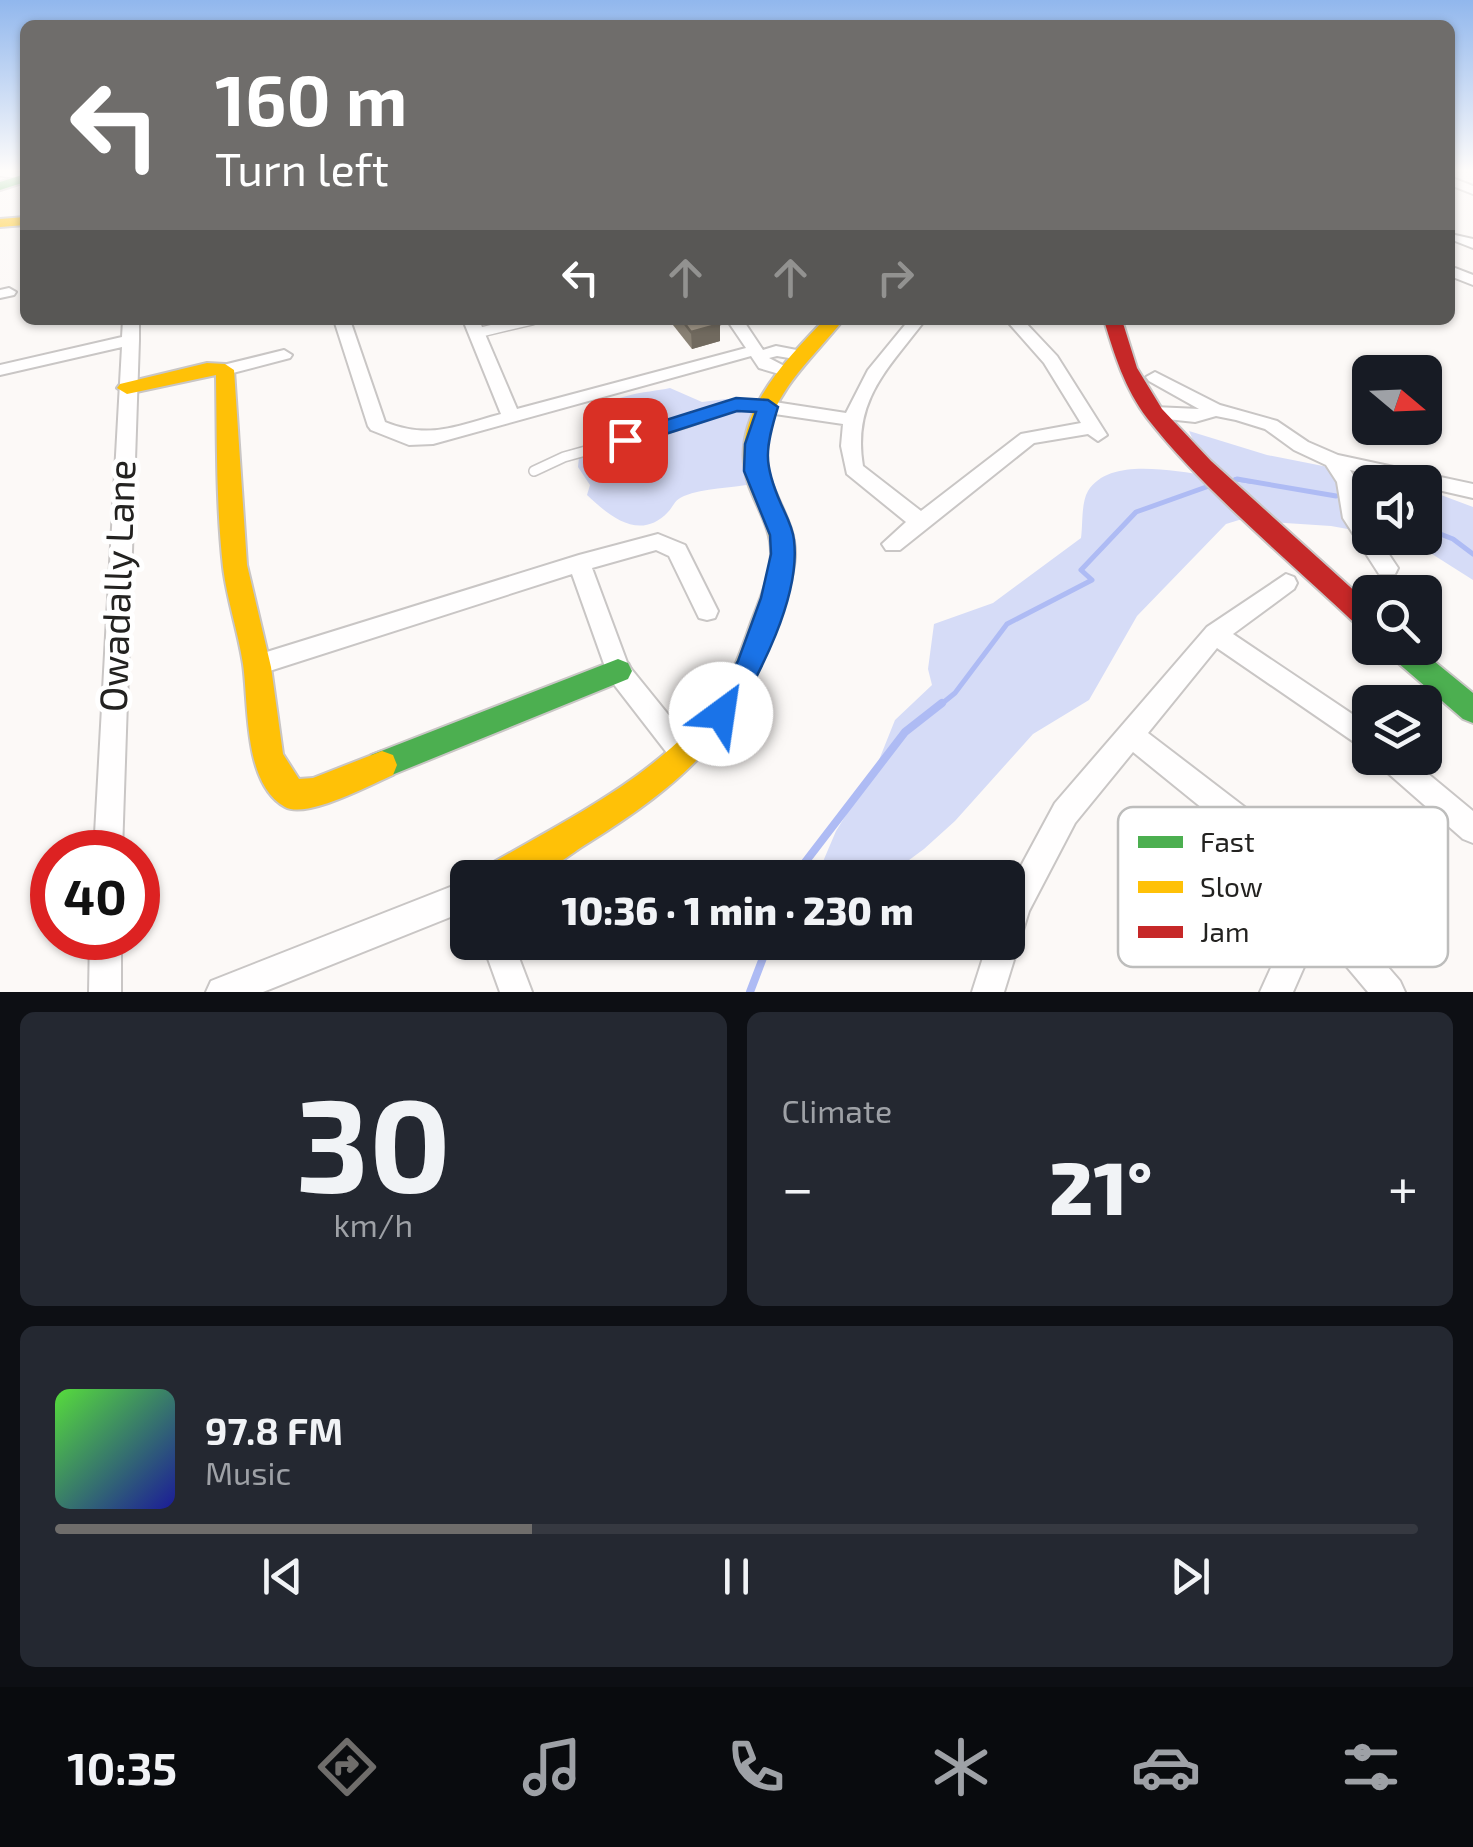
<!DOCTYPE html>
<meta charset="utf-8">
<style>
:root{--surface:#171b24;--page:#242831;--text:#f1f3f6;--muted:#9ea1a6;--line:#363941;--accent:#6f6d6b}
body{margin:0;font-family:"Exo 2",sans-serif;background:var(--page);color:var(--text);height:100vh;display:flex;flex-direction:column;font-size:38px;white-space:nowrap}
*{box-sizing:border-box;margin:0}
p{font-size:32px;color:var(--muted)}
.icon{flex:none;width:55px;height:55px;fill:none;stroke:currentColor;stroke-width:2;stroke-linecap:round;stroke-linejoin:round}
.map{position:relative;height:992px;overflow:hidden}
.drawer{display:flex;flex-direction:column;gap:20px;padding:20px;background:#0d0f14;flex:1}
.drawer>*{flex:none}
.guide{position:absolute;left:20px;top:20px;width:1435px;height:305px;border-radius:15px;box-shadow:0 2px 8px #0004;background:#6f6d6b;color:#fff;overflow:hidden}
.needle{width:65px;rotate:109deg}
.controls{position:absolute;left:1352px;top:355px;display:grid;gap:20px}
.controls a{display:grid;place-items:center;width:90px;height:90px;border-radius:15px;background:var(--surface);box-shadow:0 2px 8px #0004;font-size:50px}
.speed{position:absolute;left:30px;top:830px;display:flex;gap:20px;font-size:50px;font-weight:700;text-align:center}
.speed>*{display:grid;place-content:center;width:130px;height:130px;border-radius:50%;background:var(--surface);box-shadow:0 2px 8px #0004;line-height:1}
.speed .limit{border:15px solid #d22;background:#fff;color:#111}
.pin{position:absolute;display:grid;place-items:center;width:85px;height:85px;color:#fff;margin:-42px;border-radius:20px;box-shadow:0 5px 15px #0006}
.me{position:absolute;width:110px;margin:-55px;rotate:31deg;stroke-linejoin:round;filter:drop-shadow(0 0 8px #0008)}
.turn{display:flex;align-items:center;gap:35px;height:210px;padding:0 30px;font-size:45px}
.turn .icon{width:130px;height:130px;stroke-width:2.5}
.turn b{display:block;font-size:70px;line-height:85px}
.lanes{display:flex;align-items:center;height:95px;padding:0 30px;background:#0003;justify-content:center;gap:50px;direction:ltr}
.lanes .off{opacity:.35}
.big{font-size:75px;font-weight:800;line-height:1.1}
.drawer .widget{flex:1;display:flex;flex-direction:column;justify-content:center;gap:15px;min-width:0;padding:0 35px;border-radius:15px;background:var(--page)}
.drawer .dial{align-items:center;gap:0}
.dial b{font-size:130px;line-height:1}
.song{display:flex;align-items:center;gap:30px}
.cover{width:120px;height:120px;border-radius:15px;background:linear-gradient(135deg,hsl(110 70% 55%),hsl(240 70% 35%))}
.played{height:10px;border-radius:5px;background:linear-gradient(90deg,var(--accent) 35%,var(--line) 35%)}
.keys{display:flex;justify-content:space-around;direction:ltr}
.heat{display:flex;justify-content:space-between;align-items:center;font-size:55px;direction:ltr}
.drawer .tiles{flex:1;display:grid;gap:20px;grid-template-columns:1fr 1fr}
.widget:last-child{grid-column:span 2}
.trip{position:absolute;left:450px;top:860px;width:575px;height:100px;border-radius:15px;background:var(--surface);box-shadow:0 2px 8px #0004;font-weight:800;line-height:100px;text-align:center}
.dock{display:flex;height:160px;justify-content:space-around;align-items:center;background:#090b0e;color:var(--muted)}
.dock .icon{width:70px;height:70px}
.dock .on{color:var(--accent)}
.dock b{font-size:45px;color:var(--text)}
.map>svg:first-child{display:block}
.forest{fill:#d6dcf7}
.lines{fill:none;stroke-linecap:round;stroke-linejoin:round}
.stream-far2{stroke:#aebbf4;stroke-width:4}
.stream-far1{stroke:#aebbf4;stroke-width:5}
.stream{stroke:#aebbf4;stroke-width:8}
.lane-far1-casing{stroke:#c9c6c5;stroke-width:9}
.lane-casing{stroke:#c9c6c5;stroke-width:12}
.street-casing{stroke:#c9c6c5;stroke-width:4}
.fast-casing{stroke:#c9c6c5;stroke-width:4}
.slow-casing{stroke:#c9c6c5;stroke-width:4}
.jam-casing{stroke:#c9c6c5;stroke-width:4}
.lane-far1{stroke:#fffefe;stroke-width:6}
.lane{stroke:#fffefe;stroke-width:9}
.street{fill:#fffefe;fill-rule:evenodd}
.fast{fill:#4caf50;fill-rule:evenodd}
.slow{fill:#ffc107;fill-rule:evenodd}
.jam{fill:#c62828;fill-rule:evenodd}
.wall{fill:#8a8275}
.shaded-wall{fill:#716a5f}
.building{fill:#a19788;stroke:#716a5f;stroke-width:2.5}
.route{fill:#1a73e8;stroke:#114b97;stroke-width:2.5}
.labels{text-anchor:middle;stroke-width:10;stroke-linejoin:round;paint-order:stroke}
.street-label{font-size:38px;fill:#232220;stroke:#fff}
.key{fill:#fff;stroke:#bdbdbc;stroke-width:2.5}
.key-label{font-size:28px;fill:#232220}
</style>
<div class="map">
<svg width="1473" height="992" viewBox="0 0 1473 992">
<rect width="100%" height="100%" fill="#fcf9f7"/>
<path class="forest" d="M670,388L702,402L726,399L751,404L762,438L753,484C731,488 704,488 684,496C674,500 674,506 668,512C640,542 609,516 587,495L590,485L578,467L579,457L598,426L594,418C603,394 647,393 670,388Z
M1189,431L1267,455L1404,482H1370V533L1331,526L1239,520L1226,524L1137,616L1089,700L1033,734L955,821L924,849L886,877L816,878L836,831L877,765L895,720L932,685L928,669L934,624L993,603L1081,538C1083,524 1081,503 1088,491C1110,456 1173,472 1208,475Z
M1425,489L1473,507V580L1432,554L1393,538H1425Z"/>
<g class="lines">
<path class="stream-far2" d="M1235,479L1252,482"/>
<path class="stream-far1" d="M1237,479L1336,496
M1425,528L1453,539L1473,554
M939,706L955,693L1007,624L1092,580L1081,570L1136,512L1209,486"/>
<path class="stream" d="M793,878L905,732L942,703
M750,992L769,942"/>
<defs>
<path id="lane-far1" d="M0,173L25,176"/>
<path id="lane" d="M477,333L532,320
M534,471L564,457L686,423L736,404L767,407"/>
<path id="street" d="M1450,177L1473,186V194L1450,185Z
M1455,235L1473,239V248L1455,241Z
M1450,266L1473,275V285L1450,276Z
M9,288L16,292L14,295L0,298V290Z
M123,320H139V340L122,852H94L122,347L0,375V365L122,337Z
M334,320H350L385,422C430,440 456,426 501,414L463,320H479L517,409L746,348L727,320H743L763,350L776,346L807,352L809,355L801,360L777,356L769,358L794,371L786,376L759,368L751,356L433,444L409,445L371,430L368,426Z
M909,320H925C888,369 852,400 863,466L921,511L1021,434L1081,423L1044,363L1006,320H1023L1057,356L1107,435L1098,441L1088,434L1034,443L900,550H886L882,544L906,522L847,474L841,446L843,424L768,413L759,407L768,401L846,413L868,370Z
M284,350L292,355L290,358L225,375L217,370L219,366Z
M1155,372L1220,405L1277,421L1308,442L1338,455L1473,484V498L1425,487V482H1404L1350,470L1357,481L1370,538H1378L1398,568L1395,574H1379L1343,518L1337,482L1326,465L1294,450L1265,429L1236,420L1216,416L1195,422L1148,417L1145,413L1154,407L1199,409L1149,381L1146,377Z
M658,534L685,545L718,611L715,618L707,620L699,618L669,556L656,550L592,568L628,665L692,744L696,753L692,762L683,765L674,762L609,678L572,574L257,675L248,672L245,665L248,658L257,655L579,555Z
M1286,574L1294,577L1297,583L1294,589L1233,634L1370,726V753L1217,648L1148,733L1259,818L1400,981L1405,992H1368L1315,929L1311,951L1293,992H1260L1280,948L1290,899L1239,838L1133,752L1075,823L1029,911L1004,992H972L988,942H1008V890L1055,803L1207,627Z
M1377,758H1409L1473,811V843L1463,839L1381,767Z
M468,880V910L263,992H206L211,981Z
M90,938H121V992H89Z
M482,942H513L532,992H500Z"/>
<path id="fast" d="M25,174V182L0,190V182Z
M1386,648H1418L1473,693V723L1463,719L1390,656Z
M618,659L628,663L632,671L628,679L382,779L371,775L367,765L371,755Z"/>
<path id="slow" d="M25,217V225L0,227V219Z
M824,320H843C815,356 777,387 767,433C756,483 797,512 795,557C793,580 785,602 777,624C740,733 684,783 588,843C571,853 548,874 528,878C514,880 497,878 483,878L487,866C569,818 668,772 722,690C736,668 743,644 752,620C760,599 770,577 771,555C772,529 756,507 748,483C727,419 784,362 824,320Z
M207,363L225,364L234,370L247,565L271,667L283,754L299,779L313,778L382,751L393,755L397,765L393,775C370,785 307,819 285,807C243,784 249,705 243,664C238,631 227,600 223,567C216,503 217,439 216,375L127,394L117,388L120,384Z"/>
<path id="jam" d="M1104,320H1122L1137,368L1162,409L1211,461L1370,605V632L1361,629C1293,564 1204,491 1147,418C1125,389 1114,354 1104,320Z"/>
</defs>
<use href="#lane-far1" class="lane-far1-casing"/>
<use href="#lane" class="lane-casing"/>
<use href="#street" class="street-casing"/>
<use href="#fast" class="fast-casing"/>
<use href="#slow" class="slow-casing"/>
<use href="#jam" class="jam-casing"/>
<use href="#lane-far1" class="lane-far1"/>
<use href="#lane" class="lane"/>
<use href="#street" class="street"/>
<use href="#fast" class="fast"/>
<use href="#slow" class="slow"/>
<use href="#jam" class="jam"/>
</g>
<path class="wall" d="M669,320H716L720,341L692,349Z"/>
<path class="shaded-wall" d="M720,324V341L692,349L691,332Z"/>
<path class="building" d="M682,320H716L720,324L691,332Z"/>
<linearGradient id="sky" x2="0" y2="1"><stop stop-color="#91b7ed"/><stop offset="0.55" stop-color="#fefcfb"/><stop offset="1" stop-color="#fefcfb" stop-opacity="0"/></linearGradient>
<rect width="1473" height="310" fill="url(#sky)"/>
<path class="route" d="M736,398L768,400L778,407C765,449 763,463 781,504C786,515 793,528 794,540C801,597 759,675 731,723L721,726L711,723L707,714L738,661L761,598L771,554L770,535L744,471L745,444L756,412L737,411L625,447L615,440L618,435Z"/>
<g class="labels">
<g class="street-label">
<text transform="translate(118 586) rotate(-88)" y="13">Owadally Lane</text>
</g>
</g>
<rect x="1118" y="807" width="330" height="160" rx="15" class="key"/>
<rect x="1138" y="836" width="45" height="12" fill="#4caf50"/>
<rect x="1138" y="881" width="45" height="12" fill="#ffc107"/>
<rect x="1138" y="926" width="45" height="12" fill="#c62828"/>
<g class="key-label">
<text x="1200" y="852">Fast</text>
<text x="1200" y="897">Slow</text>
<text x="1200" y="942">Jam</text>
</g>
</svg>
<div class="controls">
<a><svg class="needle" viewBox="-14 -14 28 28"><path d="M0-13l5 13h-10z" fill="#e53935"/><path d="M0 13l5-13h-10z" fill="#9ea1a6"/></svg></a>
<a><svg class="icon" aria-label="sound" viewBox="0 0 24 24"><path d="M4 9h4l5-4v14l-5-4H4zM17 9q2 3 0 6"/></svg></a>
<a><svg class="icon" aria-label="search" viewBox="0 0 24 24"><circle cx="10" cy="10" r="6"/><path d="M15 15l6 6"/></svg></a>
<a><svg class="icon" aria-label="layers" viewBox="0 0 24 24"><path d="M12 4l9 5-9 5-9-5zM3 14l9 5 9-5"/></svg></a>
</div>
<div class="speed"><div class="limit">40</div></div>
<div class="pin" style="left:625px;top:440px;background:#d93025"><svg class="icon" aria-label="arrive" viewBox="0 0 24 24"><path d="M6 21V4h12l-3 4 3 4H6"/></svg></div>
<svg class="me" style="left:721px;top:714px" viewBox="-20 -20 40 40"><circle r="19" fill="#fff"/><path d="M0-13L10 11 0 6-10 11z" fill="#1a73e8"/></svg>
<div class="trip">10:36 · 1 min · 230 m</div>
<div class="guide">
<div class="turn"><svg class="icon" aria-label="left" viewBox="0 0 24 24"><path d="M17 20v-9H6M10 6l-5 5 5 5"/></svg><div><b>160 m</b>Turn left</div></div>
<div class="lanes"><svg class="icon" aria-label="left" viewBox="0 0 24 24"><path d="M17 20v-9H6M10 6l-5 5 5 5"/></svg><svg class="icon off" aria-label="ahead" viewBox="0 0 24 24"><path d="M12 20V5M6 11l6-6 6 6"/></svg><svg class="icon off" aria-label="ahead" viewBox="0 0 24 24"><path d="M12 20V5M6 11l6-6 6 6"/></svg><svg class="icon off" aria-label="right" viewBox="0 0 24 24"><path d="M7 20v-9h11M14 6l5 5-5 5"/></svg></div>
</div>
</div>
<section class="drawer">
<div class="tiles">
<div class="widget dial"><b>30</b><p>km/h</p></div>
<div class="widget"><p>Climate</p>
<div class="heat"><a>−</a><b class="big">21°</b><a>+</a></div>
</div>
<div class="widget">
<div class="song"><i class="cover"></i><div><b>97.8 FM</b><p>Music</p></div></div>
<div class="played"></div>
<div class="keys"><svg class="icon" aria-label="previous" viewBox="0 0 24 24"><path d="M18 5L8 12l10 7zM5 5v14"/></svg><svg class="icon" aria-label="pause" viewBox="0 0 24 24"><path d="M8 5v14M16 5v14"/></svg><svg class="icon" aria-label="next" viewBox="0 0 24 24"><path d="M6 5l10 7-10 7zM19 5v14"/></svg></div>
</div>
</div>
</section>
<nav class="dock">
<b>10:35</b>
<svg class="icon on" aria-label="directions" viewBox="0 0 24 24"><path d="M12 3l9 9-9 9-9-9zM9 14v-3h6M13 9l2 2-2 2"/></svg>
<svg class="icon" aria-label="music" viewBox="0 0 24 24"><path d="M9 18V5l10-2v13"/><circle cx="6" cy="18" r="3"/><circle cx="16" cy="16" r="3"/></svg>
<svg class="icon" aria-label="phone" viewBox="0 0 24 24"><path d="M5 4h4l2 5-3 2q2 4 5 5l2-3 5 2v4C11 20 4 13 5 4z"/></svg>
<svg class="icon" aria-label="climate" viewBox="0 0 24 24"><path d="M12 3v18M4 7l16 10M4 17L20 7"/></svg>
<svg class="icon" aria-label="car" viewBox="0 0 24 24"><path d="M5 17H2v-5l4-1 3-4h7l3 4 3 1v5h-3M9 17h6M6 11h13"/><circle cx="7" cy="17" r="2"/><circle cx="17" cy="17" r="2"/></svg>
<svg class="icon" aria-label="filters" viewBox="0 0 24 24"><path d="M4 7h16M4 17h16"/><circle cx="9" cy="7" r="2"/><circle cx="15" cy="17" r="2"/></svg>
</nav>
